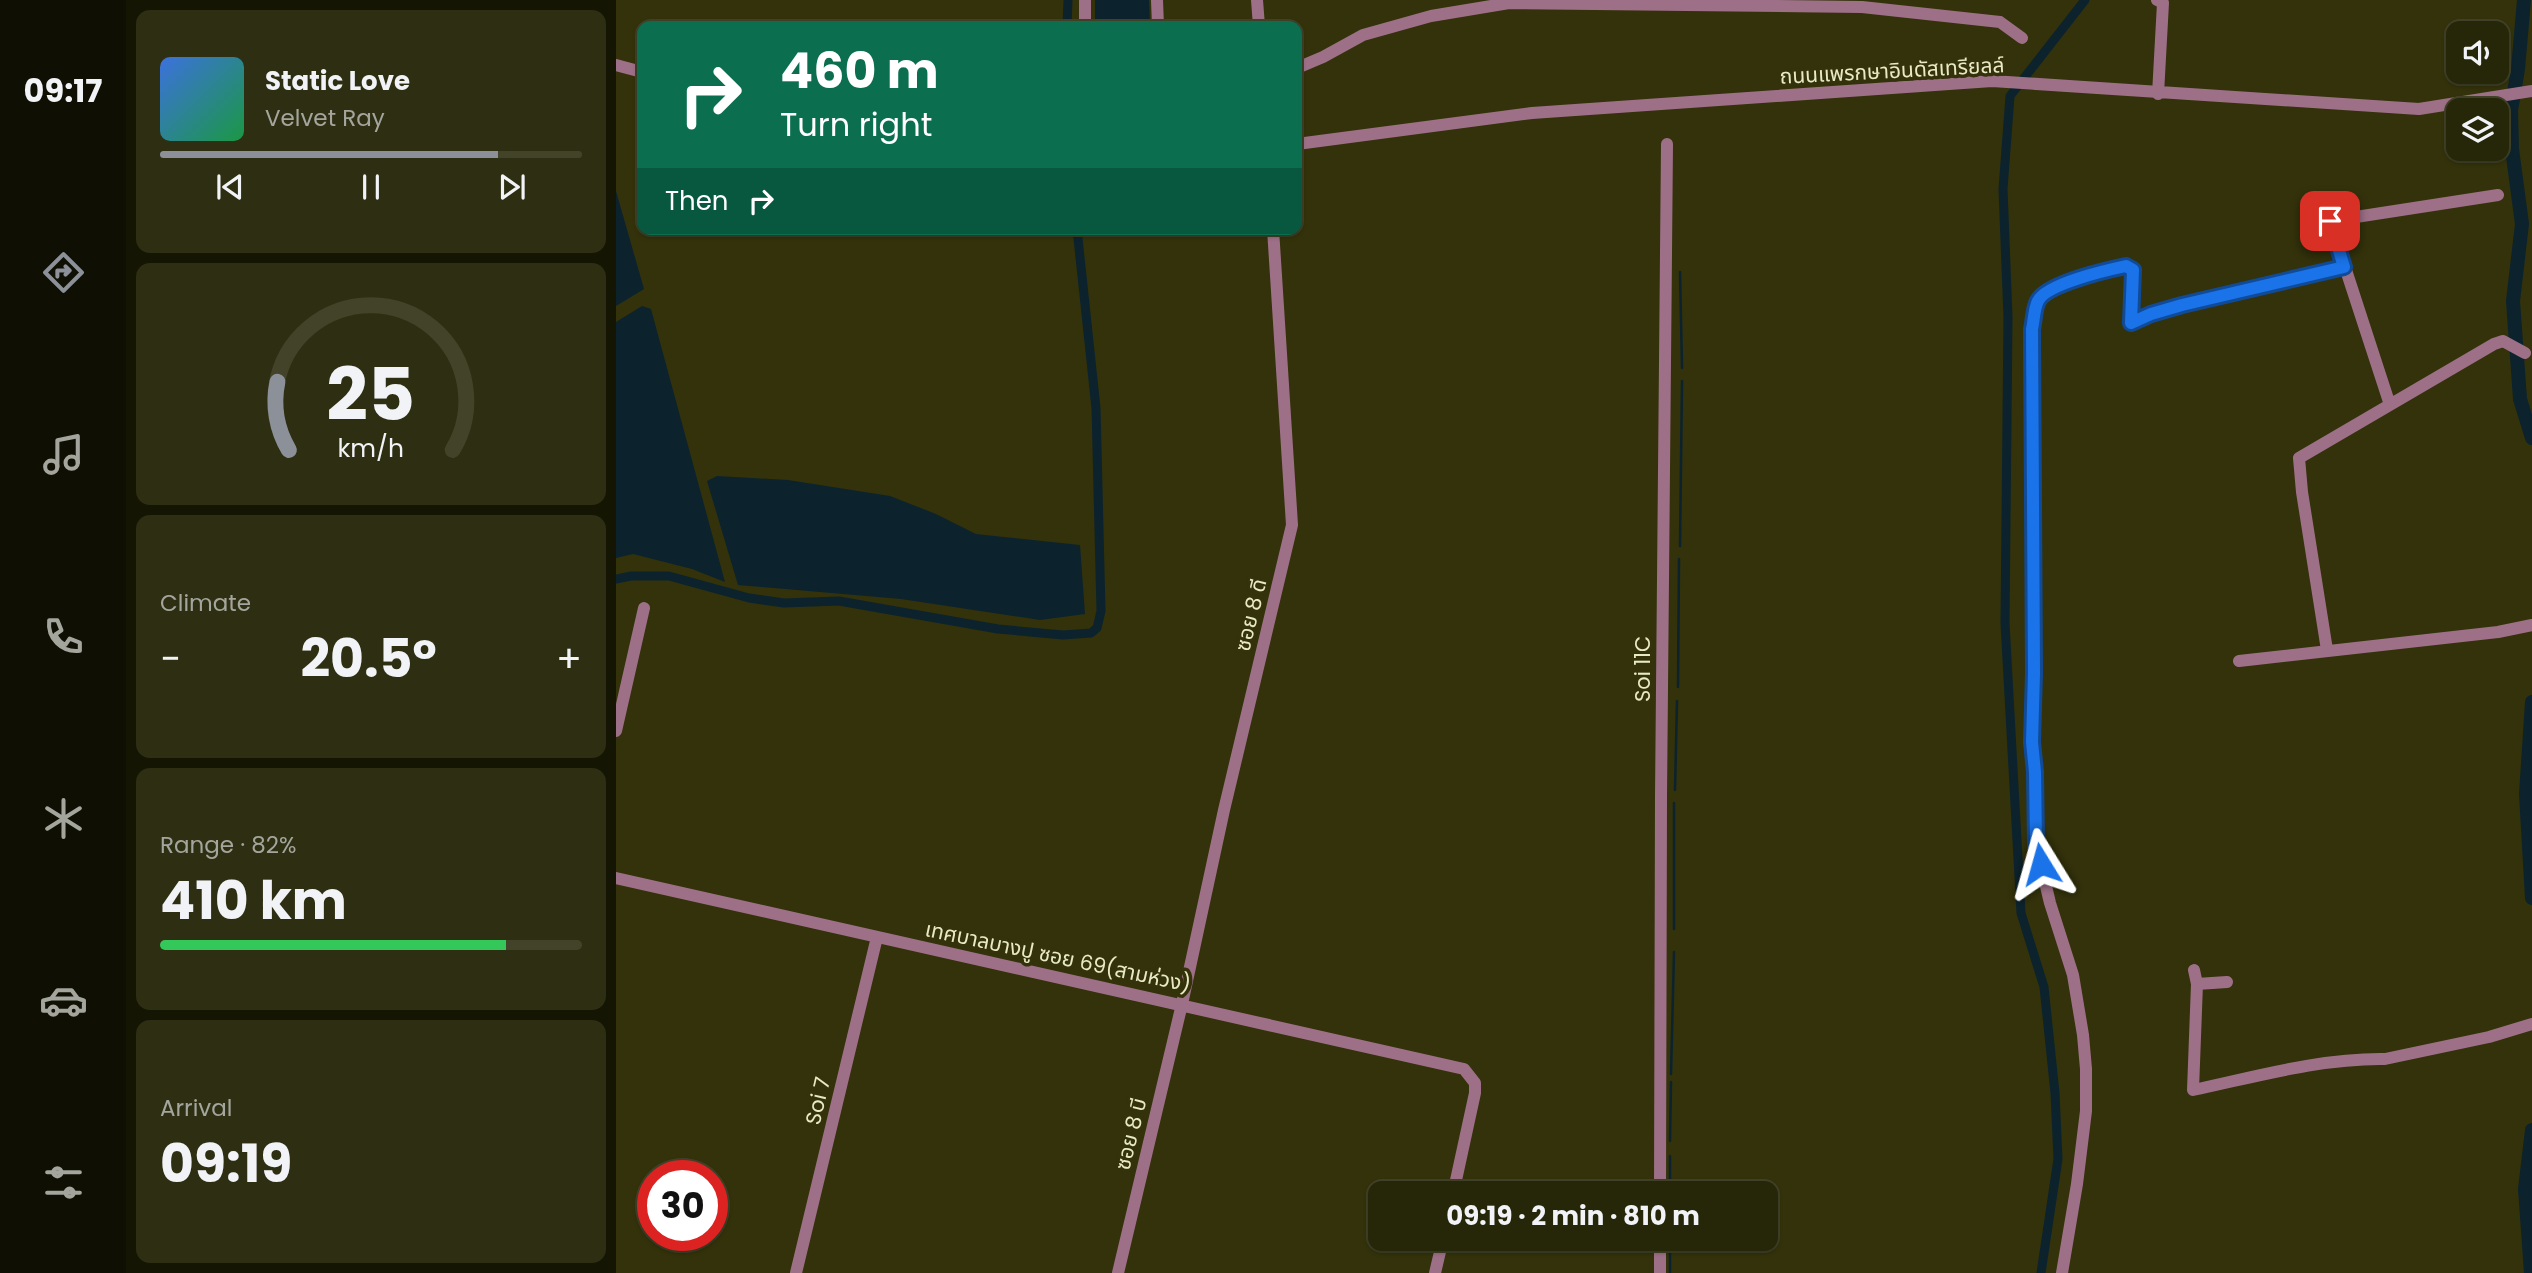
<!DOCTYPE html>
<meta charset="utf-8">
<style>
:root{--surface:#262608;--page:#2e2e12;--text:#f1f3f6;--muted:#a4a59c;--line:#424329;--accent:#8c9099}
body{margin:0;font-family:Poppins,"Noto Sans Thai",sans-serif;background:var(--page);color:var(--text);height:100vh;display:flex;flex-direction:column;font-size:26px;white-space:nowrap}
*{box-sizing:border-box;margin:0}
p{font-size:23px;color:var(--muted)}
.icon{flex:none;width:38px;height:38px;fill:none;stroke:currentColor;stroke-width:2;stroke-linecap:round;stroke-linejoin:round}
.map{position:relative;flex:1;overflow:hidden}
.sheet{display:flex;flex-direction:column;gap:10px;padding:10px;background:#151504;width:490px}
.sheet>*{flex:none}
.top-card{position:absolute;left:21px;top:21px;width:665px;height:214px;border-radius:14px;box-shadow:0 2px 5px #0004,0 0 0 2px var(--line);background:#0b6e4f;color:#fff;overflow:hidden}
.tools{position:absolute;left:1830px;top:21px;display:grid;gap:14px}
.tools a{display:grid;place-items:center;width:63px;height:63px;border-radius:14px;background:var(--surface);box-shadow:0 2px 5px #0004,0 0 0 2px var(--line);font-size:35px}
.speed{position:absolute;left:21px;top:1160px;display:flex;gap:14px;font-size:35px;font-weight:700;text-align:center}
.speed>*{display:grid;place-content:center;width:91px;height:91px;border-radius:50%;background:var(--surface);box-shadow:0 2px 5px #0004,0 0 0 2px var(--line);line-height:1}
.speed .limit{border:10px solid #d22;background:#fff;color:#111}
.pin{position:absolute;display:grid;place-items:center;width:60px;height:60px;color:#fff;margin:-30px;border-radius:14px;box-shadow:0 4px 10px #0006}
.me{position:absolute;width:77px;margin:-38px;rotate:352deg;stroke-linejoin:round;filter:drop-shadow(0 0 5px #0008)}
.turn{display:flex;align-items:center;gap:24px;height:147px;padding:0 28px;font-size:32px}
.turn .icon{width:91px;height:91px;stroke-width:2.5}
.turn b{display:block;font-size:49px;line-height:60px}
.then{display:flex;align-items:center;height:66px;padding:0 28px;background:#0003;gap:14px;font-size:26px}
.big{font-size:52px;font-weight:700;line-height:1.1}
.sheet .card{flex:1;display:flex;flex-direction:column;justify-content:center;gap:10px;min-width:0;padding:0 24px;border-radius:14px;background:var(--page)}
.sheet .dial{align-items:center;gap:0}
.dial svg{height:182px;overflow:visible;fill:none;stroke:var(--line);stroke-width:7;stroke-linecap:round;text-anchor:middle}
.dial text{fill:var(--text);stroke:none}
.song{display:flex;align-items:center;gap:21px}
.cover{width:84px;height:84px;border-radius:10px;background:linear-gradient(135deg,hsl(220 70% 55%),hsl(140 70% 35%))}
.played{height:7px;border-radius:4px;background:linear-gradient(90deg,var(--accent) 80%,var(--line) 80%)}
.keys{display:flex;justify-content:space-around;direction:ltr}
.heat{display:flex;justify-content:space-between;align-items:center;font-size:38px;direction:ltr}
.charge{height:10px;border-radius:5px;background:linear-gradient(90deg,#34c759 82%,var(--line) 0)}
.trip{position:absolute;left:752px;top:1181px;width:410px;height:70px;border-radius:14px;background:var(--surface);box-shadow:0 2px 5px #0004,0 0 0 2px var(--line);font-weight:700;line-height:70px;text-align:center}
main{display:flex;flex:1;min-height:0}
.tab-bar{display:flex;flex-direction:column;width:126px;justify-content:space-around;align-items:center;background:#0f0f03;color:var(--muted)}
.tab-bar .icon{width:49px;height:49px}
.tab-bar .selected{color:var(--accent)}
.tab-bar b{font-size:32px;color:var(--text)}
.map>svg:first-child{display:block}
.water{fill:#0c232d}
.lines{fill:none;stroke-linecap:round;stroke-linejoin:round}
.stream{stroke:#0c232d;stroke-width:2.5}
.canal{stroke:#0c232d;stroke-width:9}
.river{stroke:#0c232d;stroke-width:14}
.minor{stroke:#9e7087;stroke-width:12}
.route-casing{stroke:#114b97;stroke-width:18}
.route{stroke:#1a73e8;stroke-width:12}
.labels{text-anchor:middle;stroke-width:7;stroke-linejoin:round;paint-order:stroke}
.street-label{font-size:21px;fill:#e9eac5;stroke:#33320b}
</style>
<main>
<nav class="tab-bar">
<b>09:17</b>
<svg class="icon selected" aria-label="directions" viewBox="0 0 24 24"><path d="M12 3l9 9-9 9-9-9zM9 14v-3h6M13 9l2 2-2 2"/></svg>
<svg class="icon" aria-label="music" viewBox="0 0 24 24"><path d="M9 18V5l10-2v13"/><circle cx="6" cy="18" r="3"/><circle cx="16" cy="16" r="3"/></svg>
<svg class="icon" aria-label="phone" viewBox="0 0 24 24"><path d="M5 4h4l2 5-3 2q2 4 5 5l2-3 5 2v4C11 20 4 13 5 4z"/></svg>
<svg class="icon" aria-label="climate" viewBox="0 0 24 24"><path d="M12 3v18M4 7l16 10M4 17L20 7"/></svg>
<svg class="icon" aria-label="car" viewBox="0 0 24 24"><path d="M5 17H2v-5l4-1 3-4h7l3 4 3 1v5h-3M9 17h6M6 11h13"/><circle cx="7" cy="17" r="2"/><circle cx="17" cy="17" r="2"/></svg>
<svg class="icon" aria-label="filters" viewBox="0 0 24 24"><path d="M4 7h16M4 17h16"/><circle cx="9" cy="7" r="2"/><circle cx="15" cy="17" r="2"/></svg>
</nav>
<section class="sheet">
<div class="card">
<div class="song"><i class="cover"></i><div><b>Static Love</b><p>Velvet Ray</p></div></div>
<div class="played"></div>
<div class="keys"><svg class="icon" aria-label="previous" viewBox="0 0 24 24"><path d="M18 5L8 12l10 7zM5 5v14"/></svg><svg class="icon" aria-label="pause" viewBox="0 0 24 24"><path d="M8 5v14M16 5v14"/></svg><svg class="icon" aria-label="next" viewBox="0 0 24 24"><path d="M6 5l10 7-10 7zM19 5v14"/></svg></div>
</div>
<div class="card dial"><svg viewBox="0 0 100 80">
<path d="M14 69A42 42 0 1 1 86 69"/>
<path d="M14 69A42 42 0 0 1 9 39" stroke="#8c9099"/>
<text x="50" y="56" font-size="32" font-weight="700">25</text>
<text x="50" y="72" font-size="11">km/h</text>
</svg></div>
<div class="card"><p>Climate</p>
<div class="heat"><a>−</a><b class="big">20.5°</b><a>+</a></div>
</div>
<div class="card"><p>Range · 82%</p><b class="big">410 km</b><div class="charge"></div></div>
<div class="card"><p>Arrival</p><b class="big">09:19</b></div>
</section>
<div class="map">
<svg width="1916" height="1273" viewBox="0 0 1916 1273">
<rect width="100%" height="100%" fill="#33320b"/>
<path class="water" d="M479,0H533L534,26H479Z
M0,191L28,289L0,306Z
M26,306L35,309L109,582L76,569L17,554L0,558V322Z
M101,476L172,480L274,496L320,514L360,534L464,545L469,614L424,620L285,599L122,585L91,481Z"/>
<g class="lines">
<path class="stream" d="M1064,272L1066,368
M1064,546L1066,381
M1062,687L1063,559
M1059,790L1061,701
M1058,929V803
M1055,1074L1058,952
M1054,1141L1055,1082
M1054,1156V1194
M1054,1239V1273"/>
<path class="canal" d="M451,26L452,0
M0,579L15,576H53L133,598L168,603L223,601L382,629L447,635L475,633L481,628L485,611L480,408L461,229
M1425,1273L1442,1159L1439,1093L1428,987L1405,913L1389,623L1392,317L1387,189L1394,96L1469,0"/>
<path class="river" d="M1908,0L1902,69L1895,110L1896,149L1906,224L1897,301L1904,399L1916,438
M1916,702L1910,794L1916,898
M1915,1273L1909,1189L1916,1130"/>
<path class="minor" d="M541,0L542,26
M641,0L643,26
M1541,0L1547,3L1542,94
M469,26V0
M0,65L26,72
M681,68L707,57L747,35L815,16L893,3L1246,7L1384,22L1406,38
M681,144L916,113L1376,81L1803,109L1916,91
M1774,405L1714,221L1882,195
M1711,650L1686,492L1683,458L1878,344L1887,341L1909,353
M1623,661L1882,632L1916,625
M0,731L28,608
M0,878L848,1069L859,1083V1093L837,1194
M1578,970L1581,984L1577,1090C1639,1077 1704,1058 1769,1059L1873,1037L1916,1024
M1581,984L1611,982
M1044,1194L1045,797L1051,144
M180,1273L261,937
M502,1273L566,1004L608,810L676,525L657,229
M819,1273L827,1239
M1044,1273V1239
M1446,1273L1461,1184L1470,1111V1069L1467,1035L1457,975L1434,903L1420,844L1419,772L1416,742L1418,673L1416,329L1422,300L1430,292L1442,286L1510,266L1517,270L1515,323L1535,314L1566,305L1728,267"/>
</g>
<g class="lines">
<defs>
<path id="route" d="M1425,864L1420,844L1419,772L1416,742L1418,673L1416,329C1418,321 1418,308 1422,301C1430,284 1491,270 1510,266L1517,270L1515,323L1535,314L1566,305L1728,267L1714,221"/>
</defs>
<use href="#route" class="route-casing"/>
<use href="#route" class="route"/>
</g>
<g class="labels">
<g class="street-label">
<text transform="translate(1276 71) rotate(-3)" y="7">ถนนแพรกษาอินดัสเทรียลล์</text>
<text transform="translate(635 615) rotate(-76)" y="7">ซอย 8 ดี</text>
<text transform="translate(1027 669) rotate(-90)" y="7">Soi 11C</text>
<text transform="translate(442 957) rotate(12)" y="7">เทศบาลบางปู ซอย 69(สามห่วง)</text>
<text transform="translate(202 1101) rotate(-77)" y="7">Soi 7</text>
<text transform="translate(515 1134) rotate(-76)" y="7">ซอย 8 บี</text>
</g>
</g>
</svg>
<div class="tools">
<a><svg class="icon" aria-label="sound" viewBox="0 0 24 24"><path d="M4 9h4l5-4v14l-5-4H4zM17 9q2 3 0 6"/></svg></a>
<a><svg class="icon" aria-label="layers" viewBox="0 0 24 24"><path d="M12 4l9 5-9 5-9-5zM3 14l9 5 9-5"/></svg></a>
</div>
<div class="speed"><div class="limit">30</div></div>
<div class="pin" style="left:1714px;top:221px;background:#d93025"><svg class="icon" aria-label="arrive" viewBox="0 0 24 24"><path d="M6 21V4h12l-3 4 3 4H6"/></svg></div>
<svg class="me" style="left:1425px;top:864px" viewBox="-20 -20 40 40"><path d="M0-17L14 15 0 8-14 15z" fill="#1a73e8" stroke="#fff" stroke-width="4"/></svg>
<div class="trip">09:19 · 2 min · 810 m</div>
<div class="top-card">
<div class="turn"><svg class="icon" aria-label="right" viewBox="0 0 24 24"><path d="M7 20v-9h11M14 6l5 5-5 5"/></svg><div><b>460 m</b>Turn right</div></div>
<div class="then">Then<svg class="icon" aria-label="right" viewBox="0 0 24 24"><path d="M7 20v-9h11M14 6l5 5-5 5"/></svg></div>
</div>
</div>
</main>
